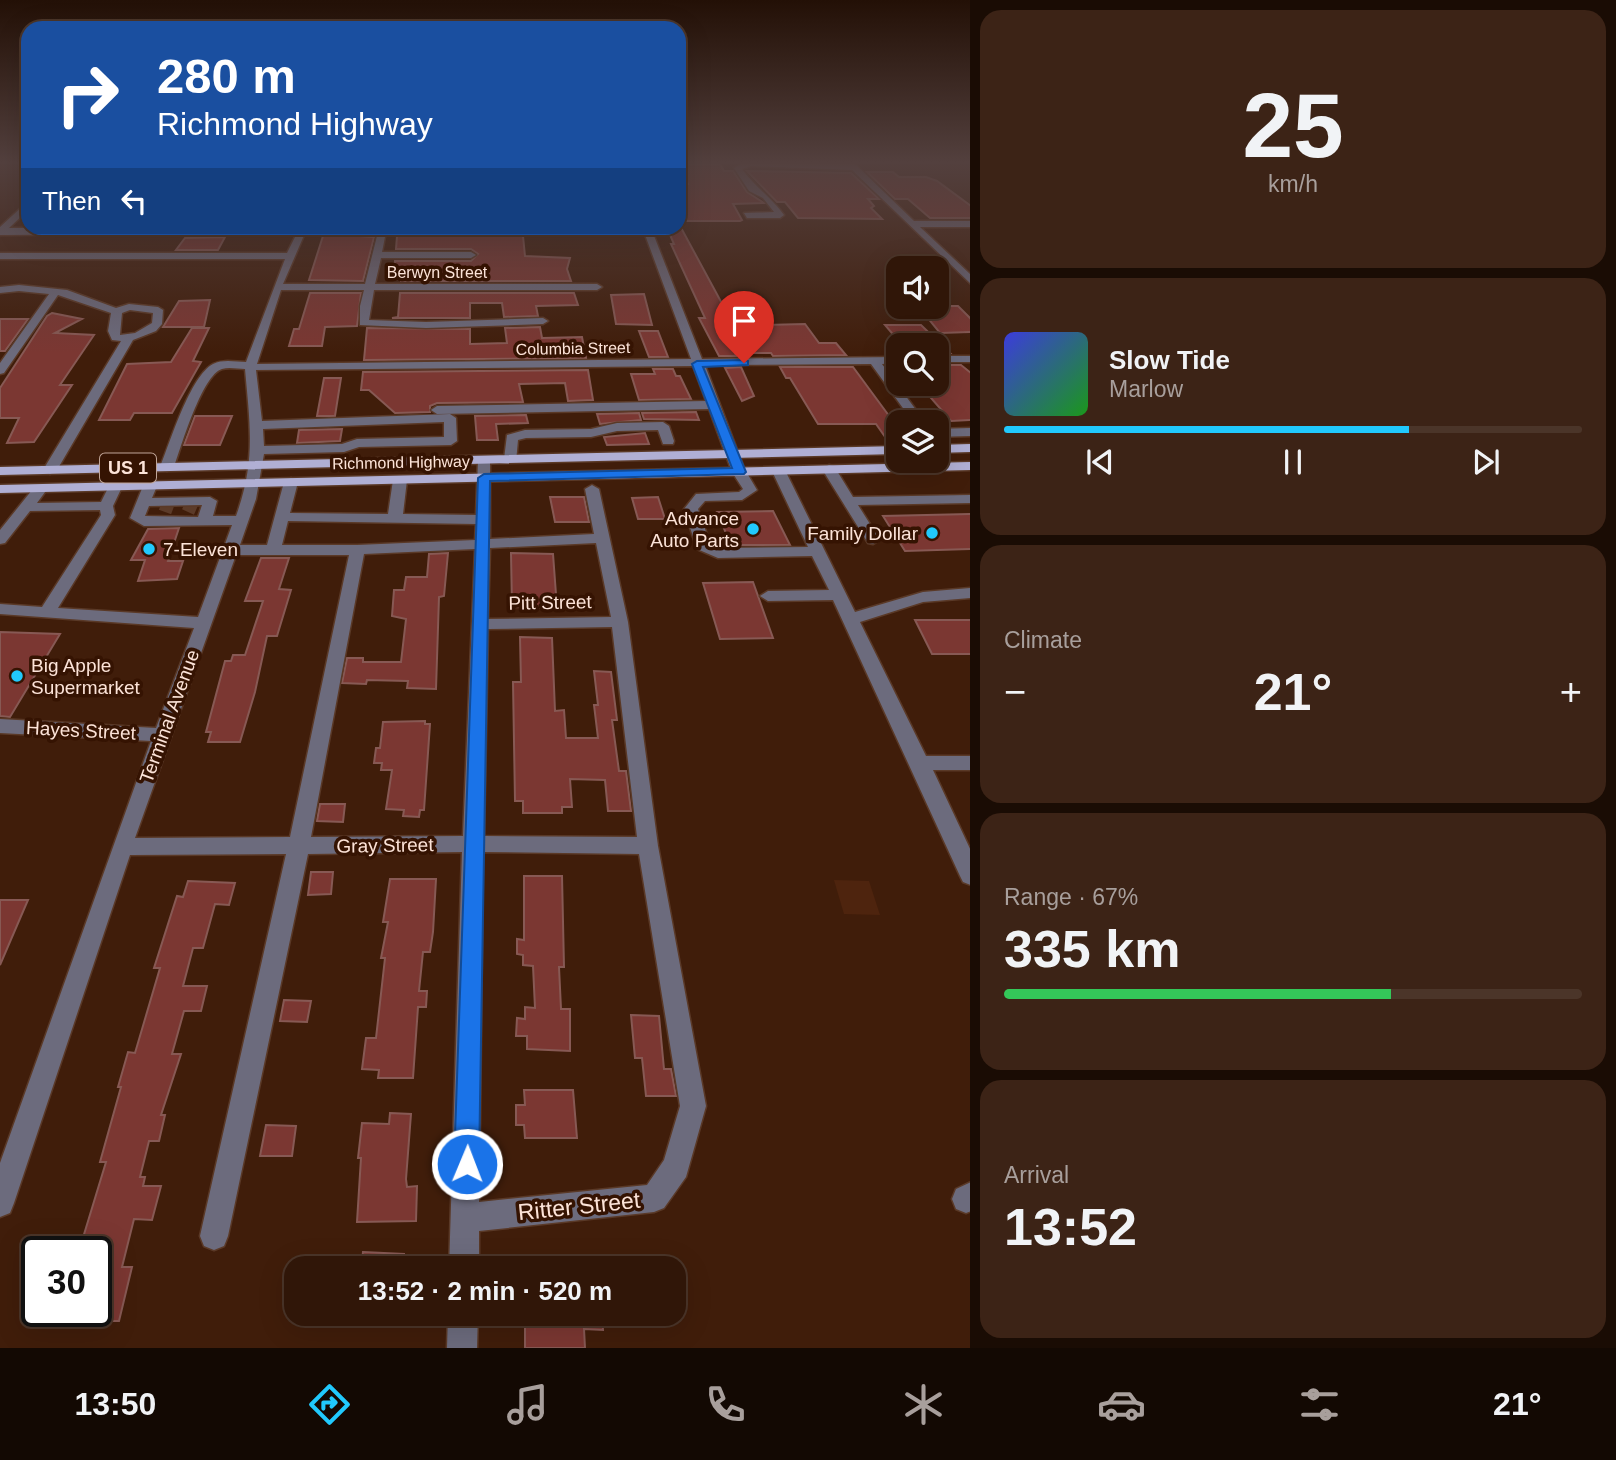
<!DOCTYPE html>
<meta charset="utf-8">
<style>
:root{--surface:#301608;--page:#3c2316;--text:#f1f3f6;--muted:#a89f9c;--line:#4b3529;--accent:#21c9fd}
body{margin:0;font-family:Helvetica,sans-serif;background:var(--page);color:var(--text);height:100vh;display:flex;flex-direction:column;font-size:26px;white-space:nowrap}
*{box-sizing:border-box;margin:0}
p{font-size:23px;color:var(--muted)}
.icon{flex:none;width:38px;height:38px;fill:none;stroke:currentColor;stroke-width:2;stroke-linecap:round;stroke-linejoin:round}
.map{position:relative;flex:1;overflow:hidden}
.sheet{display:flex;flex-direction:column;gap:10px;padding:10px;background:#1a0c04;width:646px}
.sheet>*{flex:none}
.hud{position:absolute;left:21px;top:21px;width:665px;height:214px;border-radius:21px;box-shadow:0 7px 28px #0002,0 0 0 2px var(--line);background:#1a4fa0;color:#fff;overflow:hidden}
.controls{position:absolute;left:886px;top:256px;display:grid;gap:14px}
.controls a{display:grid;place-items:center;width:63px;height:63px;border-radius:14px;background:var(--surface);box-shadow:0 7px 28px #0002,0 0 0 2px var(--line);font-size:35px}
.speed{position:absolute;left:21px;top:1236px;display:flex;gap:14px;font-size:35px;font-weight:700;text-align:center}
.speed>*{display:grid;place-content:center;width:91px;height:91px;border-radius:50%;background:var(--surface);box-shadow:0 7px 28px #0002,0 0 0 2px var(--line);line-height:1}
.speed .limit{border:4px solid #111;border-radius:10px;background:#fff;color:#111}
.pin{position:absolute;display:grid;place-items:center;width:60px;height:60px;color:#fff;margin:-72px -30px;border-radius:50% 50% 50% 0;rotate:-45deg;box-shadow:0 0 7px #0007}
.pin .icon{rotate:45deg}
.me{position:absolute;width:77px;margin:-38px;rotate:1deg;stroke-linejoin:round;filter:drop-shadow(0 0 5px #0008)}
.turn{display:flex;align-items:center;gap:24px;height:147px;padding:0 21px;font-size:32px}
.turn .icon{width:91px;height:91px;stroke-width:2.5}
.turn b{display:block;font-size:49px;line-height:60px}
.then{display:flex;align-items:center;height:66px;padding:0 21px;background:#0003;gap:14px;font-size:26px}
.big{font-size:52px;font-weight:700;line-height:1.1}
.sheet .tile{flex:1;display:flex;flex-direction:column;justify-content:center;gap:10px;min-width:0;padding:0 24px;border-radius:21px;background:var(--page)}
.sheet .dial{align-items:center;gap:0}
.dial b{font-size:91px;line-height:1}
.song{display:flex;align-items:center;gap:21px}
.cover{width:84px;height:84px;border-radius:10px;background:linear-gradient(135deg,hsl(240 70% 55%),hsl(120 70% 35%))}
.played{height:7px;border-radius:4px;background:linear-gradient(90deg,var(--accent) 70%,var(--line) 70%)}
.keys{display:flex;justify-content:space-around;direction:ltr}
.heat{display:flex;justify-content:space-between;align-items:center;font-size:38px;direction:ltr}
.charge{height:10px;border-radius:5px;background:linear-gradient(90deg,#34c759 67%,var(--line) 0)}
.trip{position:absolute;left:284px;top:1256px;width:402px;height:70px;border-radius:21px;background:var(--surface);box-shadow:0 7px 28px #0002,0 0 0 2px var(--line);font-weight:700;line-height:70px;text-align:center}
.menu{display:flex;height:112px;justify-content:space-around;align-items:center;background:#130903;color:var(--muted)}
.menu .icon{width:49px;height:49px}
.menu .active{color:var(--accent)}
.menu b{font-size:32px;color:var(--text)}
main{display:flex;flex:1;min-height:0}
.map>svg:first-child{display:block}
.built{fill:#4e240e}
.building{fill:#7b3732;stroke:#875954;stroke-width:2}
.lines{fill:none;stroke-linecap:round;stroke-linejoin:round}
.minor-tunnel{stroke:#5c3b29;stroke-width:13;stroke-dasharray:13 7;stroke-linecap:butt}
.minor-casing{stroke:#5a3927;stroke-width:3}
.major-casing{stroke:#5a3927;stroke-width:3}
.minor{fill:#6c6b7d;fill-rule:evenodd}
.major{fill:#b0afd4;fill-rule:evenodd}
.route{fill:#1a73e8;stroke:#114b97;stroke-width:2}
.poi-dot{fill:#21c9fd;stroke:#351302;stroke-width:2.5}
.labels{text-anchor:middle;stroke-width:7;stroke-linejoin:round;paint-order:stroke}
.far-street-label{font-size:16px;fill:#fce3d8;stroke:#351302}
.shield{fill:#351302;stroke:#c0a598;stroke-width:2}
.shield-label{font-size:18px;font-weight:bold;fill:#fce3d8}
.poi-label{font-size:19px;fill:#fce3d8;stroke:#351302;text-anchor:end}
.street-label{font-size:19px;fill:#fce3d8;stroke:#351302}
.near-street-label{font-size:23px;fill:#fce3d8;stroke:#351302}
</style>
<main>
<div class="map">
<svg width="971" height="1348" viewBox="0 0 971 1348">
<rect width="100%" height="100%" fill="#401d0a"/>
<path class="built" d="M834,880L869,881L880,915L844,914Z"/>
<path class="building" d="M679,164H720L724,171H733L747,192L764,203L733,204L742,220L740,221H683L679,214V184H688Z
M747,171L851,173L879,199H868L874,206L871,208L882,219L798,218L785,202H777Z
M867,172H893L899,177H926L937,181L971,206V218H930L908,199H895Z
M679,224L732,322L761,321L764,325L805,324L819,343H836L846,355L773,356L771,353H735L736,356H719L699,318H705L671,244H674L667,228H679Z
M345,235L374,237L363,281L309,280L323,236Z
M397,236H523L525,256L570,258L567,269L571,281H401V278H394L395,261H471L478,254L471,249H396Z
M225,237L218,250H176L185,238Z
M310,293H361L357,326L325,327L322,346H289L294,329H299Z
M400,293H574L578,305L536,306L538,316L504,317L502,303H470V318H392L398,317Z
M644,294L652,325L616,324L611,295Z
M210,300L204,327H163L179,301Z
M918,306H958L971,319V332L940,333Z
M52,313L82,319L55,333L94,335L60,385H72L34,442L7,443L19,418H0V388L47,316Z
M0,319H28L5,351H0Z
M885,325H921L950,353H936V345H902Z
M540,327L542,338L582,337L586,358L364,360L367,328L470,329V344L507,343L505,328Z
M192,328H209L193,361L201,362L172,413H134L130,420H99L127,364L171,362Z
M639,331H658L668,357H649Z
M936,365H961L971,373V420L951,421L918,383H936Z
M741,367L754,396L742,401L725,368Z
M780,367H853L898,428V443L890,444L876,424H818L790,378H786Z
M653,369H673L676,376H680L691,399L639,400L631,374H655Z
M588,370L593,400L568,401L565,383L519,384L523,402L437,403L430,406V412L395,413L369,390H361L363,372Z
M324,378H341L335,416H317Z
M696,412L699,420L644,419L642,413Z
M639,413L641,420L600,424L597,414Z
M526,415L528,423L496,424L498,440H477L475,416Z
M195,416H232L220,445H184Z
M342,429L340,441L297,443L299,430Z
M645,433L649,444L607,445L604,437Z
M550,497H584L589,522H555Z
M658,497L665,519H638L632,498Z
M773,511L790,545H731L717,512Z
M971,514V549L905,551L883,516Z
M179,528L168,561H183L177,579L138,581L145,560H131L148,529Z
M448,553L444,596L439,597L436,689L407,688L408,681L367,680L366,684L342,683L347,658H363V662H401L406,619L392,616L394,590H404L406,577H427L429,554Z
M511,553L553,554L557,608L512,607Z
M261,558H289L279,589L291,590L277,636H267L255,692L240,742H208L211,732H206L225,661H231L233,655H245L263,601H245Z
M753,582L773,638L720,639L703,583Z
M915,620H971V654H932Z
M0,632L60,634L10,717L0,716Z
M520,637L552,638L555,711L564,710L566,738H598L594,705H598L594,671L611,672L617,720H612L619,771H626L631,811H608L605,780L570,779L572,807H562V813H523V801H515L513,682H521Z
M425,721V724H430L424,810H420L419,817L403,816L404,810L386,809L392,770H381L382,763H374L376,748H380L383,722Z
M320,804H345L343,822L317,821Z
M311,872H333L331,894L308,895Z
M524,876H562L564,967H559L561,1009H570V1051L527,1049V1036H516L517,1018L525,1019V1007L535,1008L533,966L523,965V955L517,954V939L524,940Z
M390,879H436L433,932L430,952H423L419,991H427L426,1007H418L413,1078H378L379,1070L362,1069L366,1038H376L385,958H381L388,922H383Z
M188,881L235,883L229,905L215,904L203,948H193L183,986H207L201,1011H184L172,1054H181L161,1115H165L159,1141H149L140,1177H145L143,1186H161L152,1220L134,1219L122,1267H132L119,1321H96V1241H82L106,1162H100L121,1087H118L128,1052L135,1053L160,968H154L177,896L183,897Z
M0,900H28L0,965Z
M284,1000L311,1001L307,1022L280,1021Z
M631,1015L659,1016L664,1069H671L676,1096H646L642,1058H635Z
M524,1090H573L577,1138H525L524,1125H516V1105H525Z
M390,1113L411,1114L406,1179L407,1187L417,1186L416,1221L357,1222L361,1158H358L362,1123L389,1124Z
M266,1125L296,1126L292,1156H260Z
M363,1252L404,1254L403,1269H361Z
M525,1314H602L603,1330L584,1329L585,1348H525Z"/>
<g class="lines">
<path class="minor-tunnel" d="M165,512L168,504
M188,512L192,503"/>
<defs>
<path id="minor" d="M741,164H855L914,221H971V227H920L971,275V284L852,170L751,166L742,169C755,187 771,197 784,215L780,218H747L744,213L774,212L763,198L749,191L734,168Z
M25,204H28V210L9,228H651L702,359L898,357V363L882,364L925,422H913L871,364L705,365L744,468L757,490L742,500L705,501L698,509L711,546L719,548L808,547L772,471L774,468H784L855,612L923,592L971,588V598L923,602L860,622L926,756H971V770H933L971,851V885L963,882L960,876L833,600L768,601L760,596L768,591L829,590L812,556L718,558L697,549L684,509L696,494L739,492L743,489L732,472L709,409L437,414L431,410L437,406L706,401L693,366L256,370L262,421L450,414L456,418L457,441L451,445L359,447L344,452L264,454L256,499L240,545H267L284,482L291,478L298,482L290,513L388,514L393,480L400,476L407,480L403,514L476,515L478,460L485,456L490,457V539L594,534L585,489L592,485L599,489L628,622L658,846L706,1106L686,1177L664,1208L654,1212L479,1231V1269H449L462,852L308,854L228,1236L224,1246L214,1250L204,1246L200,1236L286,854L130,855L14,1203L10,1213L0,1217V1163L151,741L0,733V719L156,728L194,628L0,614V604L42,607L101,515L100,510L30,511L5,543L0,544V530L36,485H46L48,488L37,503L101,502L110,484H120L122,487L113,506L115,515L58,608L198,617L232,525L144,526L130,518L143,486L150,482L157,486L152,498L210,497L217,501L213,516H236C256,461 250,425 245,369C238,369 229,367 222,369C202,375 181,447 174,467L167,471L160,467C170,443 190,376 213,364C223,359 236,362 246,362L285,259H0V253H287L297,233L0,235V227ZM378,232L365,284H283L305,233ZM386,232H644L691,359L257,364L281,290H364L360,306V325L426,328L543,324L548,321L543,318L426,322L369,320L374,290H597L602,287L597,284H375L381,258H471L476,255L471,252H382ZM444,422V437L357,439L342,444L264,446L263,429ZM202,505L198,517L145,516L149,506ZM288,521L476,524L475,540L357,545H282ZM596,543L611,617L488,619L490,548ZM475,549L463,836L311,837L364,554ZM236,555H349L290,837L135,838ZM612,627L637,837L484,836L488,629ZM483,852L639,854L680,1106L664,1160L647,1185L479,1202Z
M19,285L67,290L116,308L129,304L158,307L163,310L162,324L156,331L133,340L57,470L50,474L43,470L121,341L112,340L108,331L111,313L58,295L4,373L0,374V363L49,294L19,291L0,293V287ZM130,310L153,313L152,323L135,333L120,335L122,313Z
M936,356H971V362H936Z
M663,422L669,426L674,441L673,444H663L658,430L617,431L591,437L526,438L518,440L516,462H506L504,459L507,435L525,430L591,429L617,423Z
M971,428V436L936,437V429Z
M829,465L834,466L853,497L971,495V503L858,505L880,540L873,544L868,543L822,469Z
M971,1182V1211L966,1213L956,1209L952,1199L956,1189Z
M448,1314H478L477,1348H447Z"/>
<path id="major" d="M971,444V452L936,453V445Z
M898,446V454L0,475V467Z
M971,462V470L0,493V485Z"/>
</defs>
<use href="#minor" class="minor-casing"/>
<use href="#major" class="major-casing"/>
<use href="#minor" class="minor"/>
<use href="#major" class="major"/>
</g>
<linearGradient id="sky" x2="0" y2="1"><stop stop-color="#231006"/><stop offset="0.46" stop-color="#53403e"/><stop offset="1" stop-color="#53403e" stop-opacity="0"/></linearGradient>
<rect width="971" height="353" fill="url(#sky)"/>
<path class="route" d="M744,360L748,361V365L703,367L746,472L744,474L490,481L479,1164L476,1173L467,1177L458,1173L454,1164L478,478L484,474L732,468L692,364L697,361Z"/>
<g class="poi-dot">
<circle cx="753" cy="529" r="7"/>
<circle cx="932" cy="533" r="7"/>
<circle cx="149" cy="549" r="7"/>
<circle cx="17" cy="676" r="7"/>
</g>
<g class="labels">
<g class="far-street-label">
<text x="437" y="278">Berwyn Street</text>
<text transform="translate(573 348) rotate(-1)" y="6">Columbia Street</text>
<text transform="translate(401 462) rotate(-1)" y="6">Richmond Highway</text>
</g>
<rect class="shield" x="100" y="453.5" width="56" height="29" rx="5"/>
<g class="shield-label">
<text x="128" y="474">US 1</text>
</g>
<g class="poi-label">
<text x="739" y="525">Advance<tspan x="739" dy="22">Auto Parts</tspan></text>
<text x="918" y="540">Family Dollar</text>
<text x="163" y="556" text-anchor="start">7-Eleven</text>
<text x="31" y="672" text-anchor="start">Big Apple<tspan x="31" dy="22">Supermarket</tspan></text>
</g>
<g class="street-label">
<text transform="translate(550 602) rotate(-1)" y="7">Pitt Street</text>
<text transform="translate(169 716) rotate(-70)" y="7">Terminal Avenue</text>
<text transform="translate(81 730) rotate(3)" y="7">Hayes Street</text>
<text transform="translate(385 845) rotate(-1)" y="7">Gray Street</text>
</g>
<g class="near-street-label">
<text transform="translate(579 1206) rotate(-6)" y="8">Ritter Street</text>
</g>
</g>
</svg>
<div class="controls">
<a><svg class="icon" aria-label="sound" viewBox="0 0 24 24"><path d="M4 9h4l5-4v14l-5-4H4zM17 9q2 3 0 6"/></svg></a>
<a><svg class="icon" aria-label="search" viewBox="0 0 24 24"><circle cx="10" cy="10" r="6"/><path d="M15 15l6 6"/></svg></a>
<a><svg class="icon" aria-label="layers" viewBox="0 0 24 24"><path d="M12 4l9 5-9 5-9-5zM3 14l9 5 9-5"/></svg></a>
</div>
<div class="speed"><div class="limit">30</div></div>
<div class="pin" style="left:744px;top:363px;background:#d93025"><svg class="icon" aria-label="arrive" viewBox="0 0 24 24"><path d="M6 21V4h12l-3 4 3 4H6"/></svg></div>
<svg class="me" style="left:467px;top:1164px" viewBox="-20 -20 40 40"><circle r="17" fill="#1a73e8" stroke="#fff" stroke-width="3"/><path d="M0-11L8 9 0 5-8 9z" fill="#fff"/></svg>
<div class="trip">13:52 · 2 min · 520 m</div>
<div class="hud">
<div class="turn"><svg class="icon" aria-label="right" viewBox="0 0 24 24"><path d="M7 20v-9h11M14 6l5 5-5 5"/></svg><div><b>280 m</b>Richmond Highway</div></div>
<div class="then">Then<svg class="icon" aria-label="left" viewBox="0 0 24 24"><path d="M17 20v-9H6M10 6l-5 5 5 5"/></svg></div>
</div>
</div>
<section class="sheet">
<div class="tile dial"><b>25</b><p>km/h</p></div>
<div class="tile">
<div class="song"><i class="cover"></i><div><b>Slow Tide</b><p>Marlow</p></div></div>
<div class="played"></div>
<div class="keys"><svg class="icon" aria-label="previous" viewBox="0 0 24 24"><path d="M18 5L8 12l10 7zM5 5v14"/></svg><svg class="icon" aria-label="pause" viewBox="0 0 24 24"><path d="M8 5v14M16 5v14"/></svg><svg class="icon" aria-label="next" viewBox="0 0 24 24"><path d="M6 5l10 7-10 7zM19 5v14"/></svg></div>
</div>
<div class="tile"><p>Climate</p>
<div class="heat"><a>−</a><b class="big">21°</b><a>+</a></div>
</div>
<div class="tile"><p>Range · 67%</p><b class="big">335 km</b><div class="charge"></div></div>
<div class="tile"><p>Arrival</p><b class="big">13:52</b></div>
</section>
</main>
<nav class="menu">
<b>13:50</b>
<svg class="icon active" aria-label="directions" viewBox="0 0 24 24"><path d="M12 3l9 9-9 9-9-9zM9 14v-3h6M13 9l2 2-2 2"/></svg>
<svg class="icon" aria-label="music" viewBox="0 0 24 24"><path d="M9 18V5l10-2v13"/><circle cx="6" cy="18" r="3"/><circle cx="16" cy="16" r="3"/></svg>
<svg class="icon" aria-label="phone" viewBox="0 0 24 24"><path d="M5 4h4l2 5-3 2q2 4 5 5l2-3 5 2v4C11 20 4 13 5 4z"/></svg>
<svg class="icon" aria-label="climate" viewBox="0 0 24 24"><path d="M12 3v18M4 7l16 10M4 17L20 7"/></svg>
<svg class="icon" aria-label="car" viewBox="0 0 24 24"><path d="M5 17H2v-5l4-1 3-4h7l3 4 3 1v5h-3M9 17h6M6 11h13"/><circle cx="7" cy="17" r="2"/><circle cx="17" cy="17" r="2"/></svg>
<svg class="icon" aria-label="filters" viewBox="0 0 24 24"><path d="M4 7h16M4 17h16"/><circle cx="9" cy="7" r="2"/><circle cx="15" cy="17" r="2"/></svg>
<b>21°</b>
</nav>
